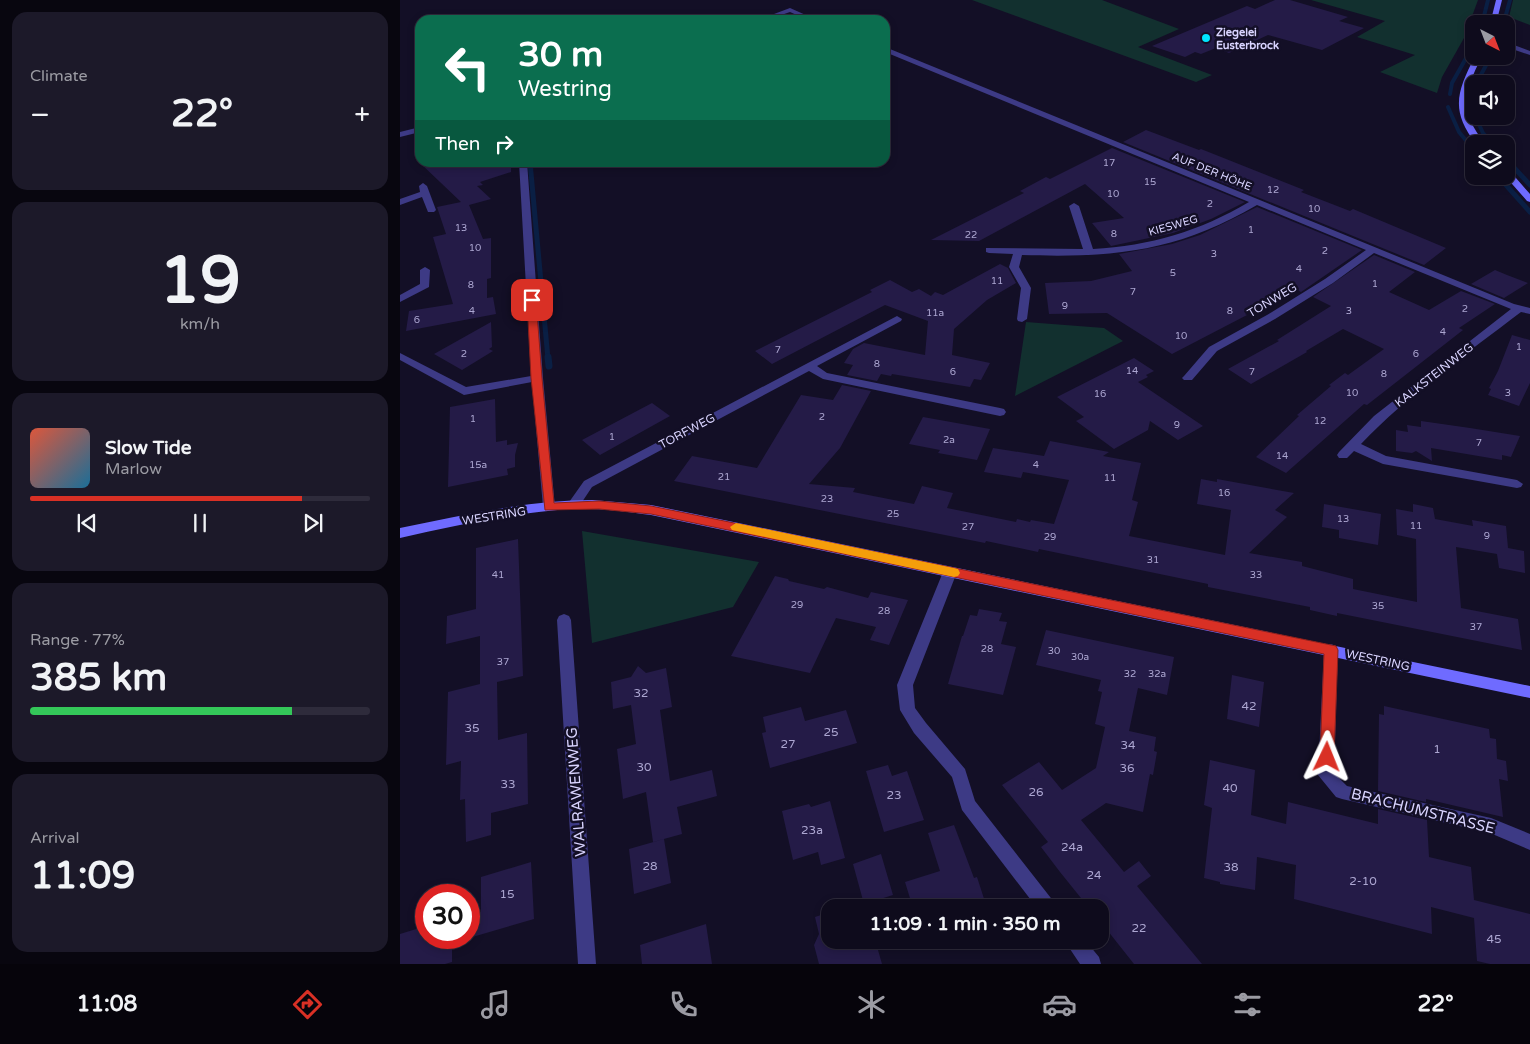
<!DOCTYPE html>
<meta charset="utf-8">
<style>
:root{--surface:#0e0b1c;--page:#1c1929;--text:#f1f3f6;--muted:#9b9ba3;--line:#2e2b3b;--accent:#d93025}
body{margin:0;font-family:"Varela Round",sans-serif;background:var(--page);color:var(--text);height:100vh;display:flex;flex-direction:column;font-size:19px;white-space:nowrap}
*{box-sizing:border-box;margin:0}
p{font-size:16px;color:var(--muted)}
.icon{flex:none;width:28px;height:28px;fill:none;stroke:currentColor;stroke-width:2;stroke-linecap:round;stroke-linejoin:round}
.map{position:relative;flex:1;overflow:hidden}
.drawer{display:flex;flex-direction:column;gap:12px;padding:12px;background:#08060f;width:400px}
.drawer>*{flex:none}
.banner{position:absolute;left:15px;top:15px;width:475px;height:152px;border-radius:15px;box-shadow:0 2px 8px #0003,0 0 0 1px var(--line);background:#0b6e4f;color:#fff;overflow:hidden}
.needle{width:32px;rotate:138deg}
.buttons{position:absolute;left:1065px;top:15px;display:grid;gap:10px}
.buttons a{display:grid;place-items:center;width:50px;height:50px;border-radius:10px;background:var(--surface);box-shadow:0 2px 8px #0003,0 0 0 1px var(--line);font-size:25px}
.speed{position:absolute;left:15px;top:884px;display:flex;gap:10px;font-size:25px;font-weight:700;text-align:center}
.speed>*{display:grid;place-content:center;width:65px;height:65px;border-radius:50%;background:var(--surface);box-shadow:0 2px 8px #0003,0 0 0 1px var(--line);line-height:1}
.speed .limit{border:8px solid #d22;background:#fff;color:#111}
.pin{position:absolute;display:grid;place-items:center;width:42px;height:42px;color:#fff;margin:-21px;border-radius:10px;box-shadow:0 2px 8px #0006}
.me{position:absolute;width:55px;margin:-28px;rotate:2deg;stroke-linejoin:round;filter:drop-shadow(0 0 4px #0008)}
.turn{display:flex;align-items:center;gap:18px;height:105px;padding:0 20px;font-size:22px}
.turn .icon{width:65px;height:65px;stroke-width:2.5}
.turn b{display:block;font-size:35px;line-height:42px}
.then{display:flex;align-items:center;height:48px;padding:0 20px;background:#0003;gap:10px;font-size:19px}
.big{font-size:38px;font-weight:700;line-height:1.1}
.drawer .tile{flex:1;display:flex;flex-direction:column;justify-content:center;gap:8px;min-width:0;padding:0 18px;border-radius:15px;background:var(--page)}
.drawer .dial{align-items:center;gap:0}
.dial b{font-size:65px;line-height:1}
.song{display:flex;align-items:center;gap:15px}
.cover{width:60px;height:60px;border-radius:8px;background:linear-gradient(135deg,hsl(10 70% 55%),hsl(200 70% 35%))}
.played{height:5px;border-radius:2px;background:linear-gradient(90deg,var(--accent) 80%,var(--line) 80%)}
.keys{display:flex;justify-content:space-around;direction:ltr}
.heat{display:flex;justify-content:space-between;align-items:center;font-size:28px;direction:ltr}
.charge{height:8px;border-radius:4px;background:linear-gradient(90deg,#34c759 77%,var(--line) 0)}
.trip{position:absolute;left:421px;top:899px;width:288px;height:50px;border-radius:15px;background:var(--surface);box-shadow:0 2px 8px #0003,0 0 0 1px var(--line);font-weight:700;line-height:50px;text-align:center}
.tab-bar{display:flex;height:80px;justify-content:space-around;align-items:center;background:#06040b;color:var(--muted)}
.tab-bar .icon{width:35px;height:35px}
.tab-bar .active{color:var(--accent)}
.tab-bar b{font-size:22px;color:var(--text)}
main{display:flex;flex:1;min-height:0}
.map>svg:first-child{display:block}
.green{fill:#12302f}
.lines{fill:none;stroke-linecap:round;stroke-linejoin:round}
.stream-far2{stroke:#0a1f44;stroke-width:4}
.stream-far1{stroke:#0a1f44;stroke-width:5}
.stream{stroke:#0a1f44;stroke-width:7}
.building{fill:#241b47}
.minor{fill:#3d3a85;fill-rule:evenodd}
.secondary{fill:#6f6bff;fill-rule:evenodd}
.route{fill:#d93025;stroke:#8d1f18}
.slow{fill:#f59e0b}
.poi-dot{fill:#00e5ff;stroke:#130f26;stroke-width:2}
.labels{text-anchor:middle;stroke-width:5;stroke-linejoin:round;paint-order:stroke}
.number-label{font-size:10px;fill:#aca6d1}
.far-poi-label{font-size:11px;font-weight:bold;fill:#d9d4ff;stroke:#130f26;text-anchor:start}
.far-street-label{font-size:11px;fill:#d9d4ff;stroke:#130f26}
.street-label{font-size:12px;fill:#d9d4ff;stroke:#130f26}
.near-number-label{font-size:12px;fill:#aca6d1}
.near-street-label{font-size:15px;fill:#d9d4ff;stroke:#130f26}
</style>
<main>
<section class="drawer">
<div class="tile"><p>Climate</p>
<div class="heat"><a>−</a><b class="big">22°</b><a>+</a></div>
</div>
<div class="tile dial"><b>19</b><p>km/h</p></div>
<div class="tile">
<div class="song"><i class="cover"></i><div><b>Slow Tide</b><p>Marlow</p></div></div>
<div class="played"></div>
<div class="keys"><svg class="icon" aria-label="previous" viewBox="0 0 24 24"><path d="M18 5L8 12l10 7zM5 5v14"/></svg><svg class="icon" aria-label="pause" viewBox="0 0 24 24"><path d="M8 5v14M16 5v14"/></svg><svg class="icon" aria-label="next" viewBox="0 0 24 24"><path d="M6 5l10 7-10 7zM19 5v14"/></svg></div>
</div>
<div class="tile"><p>Range · 77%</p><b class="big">385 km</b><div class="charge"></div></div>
<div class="tile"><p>Arrival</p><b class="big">11:09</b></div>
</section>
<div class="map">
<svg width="1130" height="964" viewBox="0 0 1130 964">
<rect width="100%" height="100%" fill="#130f26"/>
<path class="green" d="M572,0H702L779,29L738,47L812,75L796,82Z
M911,0H1078L1064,38L1042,77L1037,93L980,72L1015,55L957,37L985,21Z
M1113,0H1130V25L1109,17Z
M626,322L704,328L723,341L615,396Z
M182,531L359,562L333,607L192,643Z"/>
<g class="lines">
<path class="stream-far2" d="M1105,18L1110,0
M1082,24L1088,0
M1076,84L1091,56
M1050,94L1052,83L1074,44
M1074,95V109
M1048,107L1059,132L1074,150
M1075,116L1083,133L1093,144"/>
<path class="stream-far1" d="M1106,159L1130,185
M130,162L148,359
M1098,176L1130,212"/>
<path class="stream" d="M148,357L149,366"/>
</g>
<path class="building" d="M875,0H890L948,17L939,21L964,28L922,50L868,35L829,53L816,48L801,54L795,52L785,57L752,46L847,6L855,9Z
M746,130L799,150L801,149L904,190L901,192L950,211L953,209L1046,248L1024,265L723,142Z
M712,148L845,202L811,219L773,233L711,246L692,223L724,218L685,184L579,241L531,240L624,193L620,191L646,177L650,179Z
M19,162H63L68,167H111V172L80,182L83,185L77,186L91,199L69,205L83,239L91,238V278L87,279V298L93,297L96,314L6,331L9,311L53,304L33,237L46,234L37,207L61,202Z
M857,207L962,250L901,292L892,287L845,314L847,315L772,354L707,313L649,314L645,283L691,281L732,271L719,254L772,244L800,235Z
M974,255L1015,272L989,292L1029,310L1061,291L1095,304L1059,328L1063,330L967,405L964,404L886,473L856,457L899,416L897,415L931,386L929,385L945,373L948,375L984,349L943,329L906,351L907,352L851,384L828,369L879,341L877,340L931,306L913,297Z
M600,264L608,268L616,283L587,300L554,329L552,355L590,363L581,380L574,379L570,387L492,374L491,376L481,374L477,381L447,375L453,365L444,363L453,349L464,343L525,355L528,321L485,305L372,364L355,351L472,292L470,290L490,280L512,292L519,289L531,296L535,292L543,295Z
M1095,270L1107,275L1128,283L1104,298L1071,284Z
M91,322L92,347L89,349L93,351L62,370L34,354Z
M1112,335L1130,340V383L1119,406L1088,395L1091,389L1089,388L1098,371Z
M734,358L754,371L746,375L748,377L738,382L803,426L778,440L750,421L748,430L714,449L676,421L684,417L657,397Z
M442,385L471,391L440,448L409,484L455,488L453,492L514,504L522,486L553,493L547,508L616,522L617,519L630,522L631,520L654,524L669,480L623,472L621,478L584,472L593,448L644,456L650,441L709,452L703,456L741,463L732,500L738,502L729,536L825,555L831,510L797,504L801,479L817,482V479L894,493L875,510L887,517L849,553L902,562V566L953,579V589L1017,602L1016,539L997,535L996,509L1013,512V504L1033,508L1035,519L1073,526L1072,520L1106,526L1108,548L1124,551L1125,573L1099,568L1097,554L1056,547L1061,608L1118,619L1122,650L937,613V616L910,610V607L808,587V584L639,549L638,552L586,541L585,543L274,481L292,456L357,468L401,395L433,400Z
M95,399L96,442L107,440V445L118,443L115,455V467L107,469L108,475L48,487L50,407Z
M252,403L270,416L200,455L182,440Z
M523,417L590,429L577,460L538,453L540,450L509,444Z
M1021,421L1070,428L1120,436L1111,457L1102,455V460L1031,448L1032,461L1016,451L1012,453L996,451V430L1008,432L1007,425L1021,427Z
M924,504L981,514L978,545L939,538V530L922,527Z
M118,539L123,676L97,682L98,740L127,733L128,804L91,813V835L66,842L65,799L60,800L61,761L46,765L48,692L80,684V636L46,644L47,616L76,609V548Z
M375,576L388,579L389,581L424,589L427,587L468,598L471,592L508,600L489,645L470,640L476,627L436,618L410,673L331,656Z
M579,609L602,613L599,621L607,622L601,644L616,647L603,695L548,684L562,636H563L570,615L577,616Z
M646,630L774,657L767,695L738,688L729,731L756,737L754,751L757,752L753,775L750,774L743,812L706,803L681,820L724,872L739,861L751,876L737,886L802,964H734L700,921V908H689L660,872L641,847L648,842L602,785L639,762L662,790L696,768L705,727L695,724L702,692L698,691L701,680L636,665Z
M238,666L246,673L266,668L272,707L260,710L270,781L312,770L317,796L277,807L282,834L253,842L246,792L223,799L217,749L236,744L231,705L213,709L211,682L231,677Z
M832,675L864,682L859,727L827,719Z
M984,706L1089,729L1090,738L1096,739L1097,759L1106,761L1108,781L1099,779L1103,817L1026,799V802L978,791L979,714L984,715Z
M401,707L405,721L446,710L457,743L370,768L362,733L366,732L363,717Z
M810,760L855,770L851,815L886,824L888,802L978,824V809L1027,820L1029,857L1071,867L1074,900L1130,914V964H1090L1077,961L1074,918L1031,907L1032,934L894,899L896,865L857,857L855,890L820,884V882L804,878L812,808L804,805Z
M488,765L492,776L507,771L524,820L484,832L466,771Z
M430,801L445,858L421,865L418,852L393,860L382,811L409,804L411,807Z
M554,825L574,878L577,877L587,908H513L505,882L540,871L528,833Z
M264,839L271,883L234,894L229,849Z
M481,854L493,895L464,904L453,864Z
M131,862L134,919L69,938V916L81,912V877Z
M430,912V940H470L478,950L482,964H419L414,945L419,934L415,917Z
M306,924L312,964H242L240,945Z
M26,926V938H52V962L45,964H0V934Z
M523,940H556L526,950Z"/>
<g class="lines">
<path class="minor" d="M390,8L417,20H408L390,12L367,20H358Z
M1106,42L1130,51V55L1106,47Z
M485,47L1114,304L1130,308V314L1121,312C1066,354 1009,394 961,444L986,456L1117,480L1123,484L1121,487L1117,488L983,464L954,451L947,458H939L937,455L939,452L974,416L1111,309L974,253L933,283L875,319L817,351L792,380H784L782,378L784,376L809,347L867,315L925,279L966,250L857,205C777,252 713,258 622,255L619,267L631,288L627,319L622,322L618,321L617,319L621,288L609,267L613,254L589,253L586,252V248L683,249L669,206L674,203L679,206L693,249C750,246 800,231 849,202L485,52Z
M20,127V132L0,137V132Z
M119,162H127L143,378L155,507L154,510H144L143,507L132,382L64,395L0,360V353L66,387L131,376Z
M23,183L27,186L36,210L34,212H28L22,197L0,205V199L20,192L19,186Z
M25,267L30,270L29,287L0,302V295L20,284V270Z
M497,316L502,319L501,321L417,366L427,373L600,408L604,409L606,412L604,415L600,416L423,379L409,371L192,487L178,508H168L167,505L184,481Z
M550,567L555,568L557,572L513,685L515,708L526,723L565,769L575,801L654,902L657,908H637L562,810L552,777L514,733L500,710L497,685L543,572L545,568Z
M164,614L169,616L171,620L196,964H178L157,620L159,616Z
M931,644L936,646L938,650L934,773L947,786L1091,818L1130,834V850L1090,833L942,799L936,797L918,775L924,650L926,646Z
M664,940H685L699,957L701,964H680Z"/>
<path class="secondary" d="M1096,0H1102L1096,24H1090Z
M1075,56H1082C1063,95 1058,108 1085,144H1076C1050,110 1057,92 1075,56Z
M1106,169L1109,170L1130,194V202L1127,201L1105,176Z
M193,500L251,505L1130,686V698L251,515C226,512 200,508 174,509C115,512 58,525 0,538V528C64,515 128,500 193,500Z"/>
</g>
<path class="route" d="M132,297L136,300L142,378L154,503L199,501L251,506L936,646L938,650L934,757L932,761L927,763L922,761L920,757L924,654L251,514L199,509L145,510L131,378L127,300Z"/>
<path class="slow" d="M336,523L554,568L558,569L560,573L558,576L554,577L332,530L330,527Z"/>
<circle class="poi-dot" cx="806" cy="38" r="5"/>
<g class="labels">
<g class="number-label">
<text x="709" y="166">17</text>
<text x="750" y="185">15</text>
<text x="873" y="193">12</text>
<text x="713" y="197">10</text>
<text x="810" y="207">2</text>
<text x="914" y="212">10</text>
<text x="61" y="231">13</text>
<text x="851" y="233">1</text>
<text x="714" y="237">8</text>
<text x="571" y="238">22</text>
<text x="75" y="251">10</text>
<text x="925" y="254">2</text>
<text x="814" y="257">3</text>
<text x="899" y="272">4</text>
<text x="773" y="276">5</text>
<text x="597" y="284">11</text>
<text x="975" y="287">1</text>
<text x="71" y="288">8</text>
<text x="733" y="295">7</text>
<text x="665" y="309">9</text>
<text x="1065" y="312">2</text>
<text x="72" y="314">4</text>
<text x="830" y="314">8</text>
<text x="949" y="314">3</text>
<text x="535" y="316">11a</text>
<text x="17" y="323">6</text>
<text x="1043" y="335">4</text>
<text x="781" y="339">10</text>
<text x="1119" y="350">1</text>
<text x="378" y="353">7</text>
<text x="64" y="357">2</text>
<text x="1016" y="357">6</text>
<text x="477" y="367">8</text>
<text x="732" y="374">14</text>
<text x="553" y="375">6</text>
<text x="852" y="375">7</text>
<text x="984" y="377">8</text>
<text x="952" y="396">10</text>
<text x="1108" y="396">3</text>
<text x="700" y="397">16</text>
<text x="422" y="420">2</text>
<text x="73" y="422">1</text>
<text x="920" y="424">12</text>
<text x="777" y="428">9</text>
<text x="212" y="440">1</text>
<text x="549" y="443">2a</text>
<text x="1079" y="446">7</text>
<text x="882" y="459">14</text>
<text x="78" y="468">15a</text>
<text x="636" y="468">4</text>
<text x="324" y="480">21</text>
<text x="710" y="481">11</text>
<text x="824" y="496">16</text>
<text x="427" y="502">23</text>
<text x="493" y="517">25</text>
<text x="943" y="522">13</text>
<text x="1016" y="529">11</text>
<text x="568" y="530">27</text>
<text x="1087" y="539">9</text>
<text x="650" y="540">29</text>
<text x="753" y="563">31</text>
<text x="98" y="578">41</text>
<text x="856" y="578">33</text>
<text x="397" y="608">29</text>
<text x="978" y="609">35</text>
<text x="484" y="614">28</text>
<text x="1076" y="630">37</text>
<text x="587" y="652">28</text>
<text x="654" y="654">30</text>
<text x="680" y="660">30a</text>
<text x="103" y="665">37</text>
<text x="730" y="677">32</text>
<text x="757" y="677">32a</text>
</g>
<g class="far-poi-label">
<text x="816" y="36">Ziegelei<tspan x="816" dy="13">Eusterbrock</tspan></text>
</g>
<g class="far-street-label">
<text transform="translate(812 171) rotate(22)" y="4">AUF DER HÖHE</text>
<text transform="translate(773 225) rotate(-16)" y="4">KIESWEG</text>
</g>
<g class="street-label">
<text transform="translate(872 300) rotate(-31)" y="4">TONWEG</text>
<text transform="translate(1034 375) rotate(-38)" y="4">KALKSTEINWEG</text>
<text transform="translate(287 431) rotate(-28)" y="4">TORFWEG</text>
<text transform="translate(94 516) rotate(-9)" y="4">WESTRING</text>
<text transform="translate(978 660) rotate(12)" y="4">WESTRING</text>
</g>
<g class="near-number-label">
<text x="241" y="697">32</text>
<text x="849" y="710">42</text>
<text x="72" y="732">35</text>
<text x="431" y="736">25</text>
<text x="388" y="748">27</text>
<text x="728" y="749">34</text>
<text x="1037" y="753">1</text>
<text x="244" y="771">30</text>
<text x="727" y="772">36</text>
<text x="108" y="788">33</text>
<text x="830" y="792">40</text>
<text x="636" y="796">26</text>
<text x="494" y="799">23</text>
<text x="412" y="834">23a</text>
<text x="672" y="851">24a</text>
<text x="250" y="870">28</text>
<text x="831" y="871">38</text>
<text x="694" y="879">24</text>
<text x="963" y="885">2-10</text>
<text x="107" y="898">15</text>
<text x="739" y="932">22</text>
<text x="1094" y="943">45</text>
</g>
<g class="near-street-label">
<text transform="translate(176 792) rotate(-94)" y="5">WALRAWENWEG</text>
<text transform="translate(1023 811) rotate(14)" y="5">BRACHUMSTRASSE</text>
</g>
</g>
</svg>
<div class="buttons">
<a><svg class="needle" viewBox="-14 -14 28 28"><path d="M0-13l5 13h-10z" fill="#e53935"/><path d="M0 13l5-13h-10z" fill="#9b9ba3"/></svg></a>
<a><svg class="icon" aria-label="sound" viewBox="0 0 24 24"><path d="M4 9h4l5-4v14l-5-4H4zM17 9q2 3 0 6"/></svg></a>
<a><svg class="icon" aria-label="layers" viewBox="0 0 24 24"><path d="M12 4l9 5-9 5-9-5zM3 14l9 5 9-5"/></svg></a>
</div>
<div class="speed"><div class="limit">30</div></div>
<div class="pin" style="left:132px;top:300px;background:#d93025"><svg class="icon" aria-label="arrive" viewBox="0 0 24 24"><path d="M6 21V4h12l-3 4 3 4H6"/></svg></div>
<svg class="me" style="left:927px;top:757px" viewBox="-20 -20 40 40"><path d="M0-17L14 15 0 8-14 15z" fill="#d93025" stroke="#fff" stroke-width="4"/></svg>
<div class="trip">11:09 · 1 min · 350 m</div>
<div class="banner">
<div class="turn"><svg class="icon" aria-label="left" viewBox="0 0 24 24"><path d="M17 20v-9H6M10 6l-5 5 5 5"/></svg><div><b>30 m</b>Westring</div></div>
<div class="then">Then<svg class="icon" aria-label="right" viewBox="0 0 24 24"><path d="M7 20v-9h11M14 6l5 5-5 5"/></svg></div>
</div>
</div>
</main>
<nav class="tab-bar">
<b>11:08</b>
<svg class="icon active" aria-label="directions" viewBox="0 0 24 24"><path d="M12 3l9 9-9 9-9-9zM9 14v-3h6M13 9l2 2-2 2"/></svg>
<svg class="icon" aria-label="music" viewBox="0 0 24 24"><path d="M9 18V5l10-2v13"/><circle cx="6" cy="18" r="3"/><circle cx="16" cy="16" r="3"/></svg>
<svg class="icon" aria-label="phone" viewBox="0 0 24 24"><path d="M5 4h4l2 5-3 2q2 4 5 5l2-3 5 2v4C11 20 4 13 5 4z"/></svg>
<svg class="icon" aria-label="climate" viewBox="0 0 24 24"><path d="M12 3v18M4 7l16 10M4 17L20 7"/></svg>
<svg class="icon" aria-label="car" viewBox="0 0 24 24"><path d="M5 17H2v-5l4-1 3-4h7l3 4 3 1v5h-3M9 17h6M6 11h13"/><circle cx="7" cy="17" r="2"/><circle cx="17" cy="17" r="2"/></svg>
<svg class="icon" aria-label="filters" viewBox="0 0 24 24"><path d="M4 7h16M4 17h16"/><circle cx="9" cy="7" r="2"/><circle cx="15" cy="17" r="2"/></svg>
<b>22°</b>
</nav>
